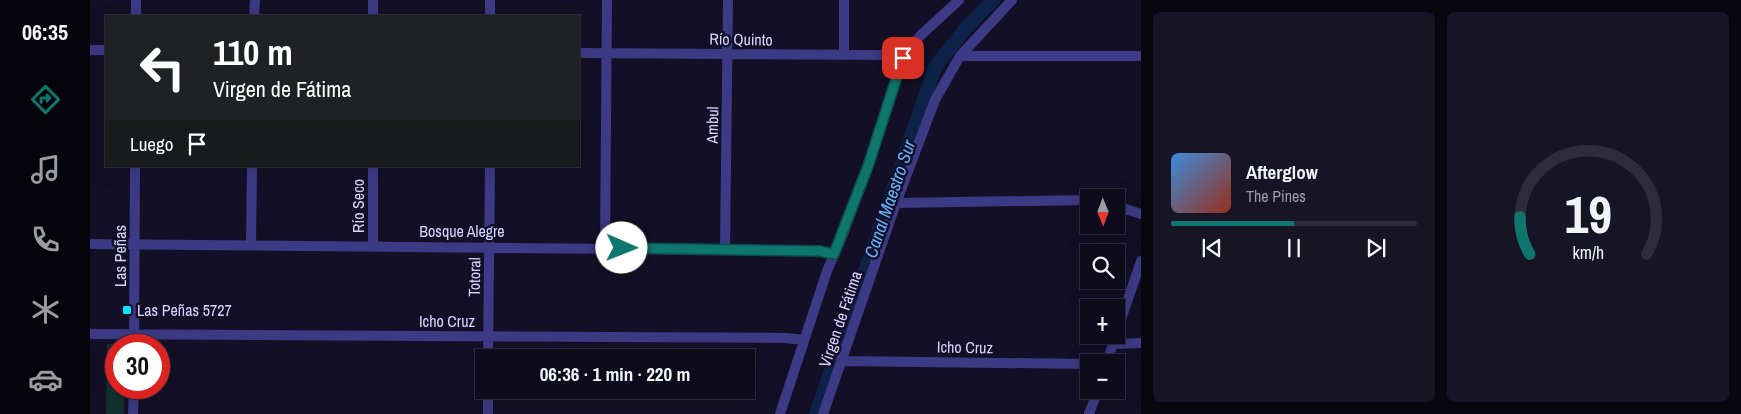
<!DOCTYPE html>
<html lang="es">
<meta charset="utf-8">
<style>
:root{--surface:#0e0b1c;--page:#171425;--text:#f1f3f6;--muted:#9b9ba3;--line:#2e2b3b;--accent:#0f766e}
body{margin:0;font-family:"Archivo Narrow",sans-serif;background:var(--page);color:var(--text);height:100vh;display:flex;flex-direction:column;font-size:19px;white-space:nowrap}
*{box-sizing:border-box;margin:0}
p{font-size:16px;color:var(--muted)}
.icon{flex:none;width:28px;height:28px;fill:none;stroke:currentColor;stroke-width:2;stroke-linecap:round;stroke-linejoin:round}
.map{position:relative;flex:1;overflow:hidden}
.sheet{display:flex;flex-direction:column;gap:12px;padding:12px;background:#08060f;width:600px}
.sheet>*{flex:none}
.hud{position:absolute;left:15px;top:15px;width:475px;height:152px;border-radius:0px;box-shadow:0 5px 20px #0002,0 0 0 1px var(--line);background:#202124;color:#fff;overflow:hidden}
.needle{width:32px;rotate:179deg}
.fabs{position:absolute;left:990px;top:189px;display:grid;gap:10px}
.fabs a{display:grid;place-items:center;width:45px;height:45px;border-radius:0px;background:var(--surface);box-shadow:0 5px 20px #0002,0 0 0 1px var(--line);font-size:25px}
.speed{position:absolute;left:15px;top:334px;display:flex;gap:10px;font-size:25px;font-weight:700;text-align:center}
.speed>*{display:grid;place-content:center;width:65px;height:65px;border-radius:50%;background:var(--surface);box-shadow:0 5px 20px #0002,0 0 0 1px var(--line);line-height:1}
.speed .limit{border:8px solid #d22;background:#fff;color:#111}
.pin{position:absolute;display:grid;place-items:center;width:42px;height:42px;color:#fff;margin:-21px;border-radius:10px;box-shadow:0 2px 8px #0006}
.me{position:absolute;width:55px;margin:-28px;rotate:91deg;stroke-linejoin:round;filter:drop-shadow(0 0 4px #0008)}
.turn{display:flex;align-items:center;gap:18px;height:105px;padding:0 25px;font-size:22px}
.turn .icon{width:65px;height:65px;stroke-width:2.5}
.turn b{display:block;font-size:35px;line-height:42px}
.then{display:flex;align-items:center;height:48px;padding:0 25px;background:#0003;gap:10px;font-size:19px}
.sheet .card{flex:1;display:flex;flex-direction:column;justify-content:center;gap:8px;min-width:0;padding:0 18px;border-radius:8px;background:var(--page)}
.sheet .dial{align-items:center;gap:0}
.dial svg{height:130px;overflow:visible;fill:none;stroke:var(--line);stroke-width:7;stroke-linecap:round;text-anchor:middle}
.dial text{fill:var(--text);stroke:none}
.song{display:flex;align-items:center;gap:15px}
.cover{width:60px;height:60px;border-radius:8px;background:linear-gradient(135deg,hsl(210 70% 55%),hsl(10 70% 35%))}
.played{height:5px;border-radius:2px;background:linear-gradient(90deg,var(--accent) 50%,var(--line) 50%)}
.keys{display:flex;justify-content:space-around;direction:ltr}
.sheet .tiles{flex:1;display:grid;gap:12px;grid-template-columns:repeat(2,1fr)}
.trip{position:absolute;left:385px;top:349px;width:280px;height:50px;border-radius:0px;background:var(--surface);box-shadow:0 5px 20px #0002,0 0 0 1px var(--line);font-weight:800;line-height:50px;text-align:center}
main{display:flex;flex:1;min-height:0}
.dock{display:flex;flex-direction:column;width:90px;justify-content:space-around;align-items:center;background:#06040b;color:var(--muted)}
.dock .icon{width:35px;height:35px}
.dock .active{color:var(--accent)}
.dock b{font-size:22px;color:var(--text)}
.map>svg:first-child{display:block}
.green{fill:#12302f}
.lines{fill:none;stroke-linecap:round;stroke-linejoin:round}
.canal{stroke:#0c2248;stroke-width:14}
.street{stroke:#3d3a85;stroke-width:10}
.route-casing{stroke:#0a4d48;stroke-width:12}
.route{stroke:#0f766e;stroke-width:9}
.poi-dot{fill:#00e5ff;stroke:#130f26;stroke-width:2}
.labels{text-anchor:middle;stroke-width:5;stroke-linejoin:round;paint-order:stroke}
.street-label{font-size:16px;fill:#d9d4ff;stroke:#130f26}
.poi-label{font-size:16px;fill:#d9d4ff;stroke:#130f26;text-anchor:start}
.water-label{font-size:18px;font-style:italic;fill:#62b6ff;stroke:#130f26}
</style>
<main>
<nav class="dock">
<b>06:35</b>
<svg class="icon active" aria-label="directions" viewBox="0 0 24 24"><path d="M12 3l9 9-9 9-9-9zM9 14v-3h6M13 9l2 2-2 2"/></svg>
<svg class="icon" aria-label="music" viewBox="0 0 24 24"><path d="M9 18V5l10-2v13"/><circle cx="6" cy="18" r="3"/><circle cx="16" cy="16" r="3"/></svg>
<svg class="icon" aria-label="phone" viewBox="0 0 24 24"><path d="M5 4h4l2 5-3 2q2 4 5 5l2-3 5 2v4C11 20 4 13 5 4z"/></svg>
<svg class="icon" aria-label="climate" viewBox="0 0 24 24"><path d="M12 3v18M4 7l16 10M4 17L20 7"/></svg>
<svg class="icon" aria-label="car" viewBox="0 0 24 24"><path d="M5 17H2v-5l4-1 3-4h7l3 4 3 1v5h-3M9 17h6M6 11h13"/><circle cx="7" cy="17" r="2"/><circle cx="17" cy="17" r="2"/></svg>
</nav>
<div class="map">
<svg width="1051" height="414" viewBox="0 0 1051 414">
<rect width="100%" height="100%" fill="#130f26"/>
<path class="green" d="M17,344H35L26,345V388H34V414H16Z"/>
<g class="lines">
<path class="canal" d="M726,414L845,67L876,28L903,0"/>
<path class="street" d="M400,0V16
M46,16V0
M164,16L165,0
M283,16V0
M0,50H16
M489,53L799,55L813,58
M754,55V0
M870,56H1051
M283,166V246
M806,203L999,200
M1026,206L1051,214
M0,244L635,250L729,251L744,254
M161,245L162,166
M515,248L517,0
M635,250L638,0
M0,334L696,338L714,340
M1026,334L1051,261
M1023,344L1051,343
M44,345L45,166
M398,358L400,166
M751,361L999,364
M1017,362L1026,335
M43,414L44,388
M398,414V390
M690,414L737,271L754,232L778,166L813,58L830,36L869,0
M733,414L806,203L845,100L870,56L922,0
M999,414L1008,390"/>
</g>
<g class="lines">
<defs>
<path id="route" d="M532,248L729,251L744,254L778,166L813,58"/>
</defs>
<use href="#route" class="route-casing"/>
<use href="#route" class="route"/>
</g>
<rect class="poi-dot" x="32" y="305" width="10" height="10" rx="2.5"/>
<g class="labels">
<g class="street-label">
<text transform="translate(651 39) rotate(1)" y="6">Río Quinto</text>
<text transform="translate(622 125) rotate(-89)" y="6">Ambul</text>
<text transform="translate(268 206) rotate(-90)" y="6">Río Seco</text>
<text x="372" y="237">Bosque Alegre</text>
<text transform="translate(30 256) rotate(-90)" y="6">Las Peñas</text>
<text transform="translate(384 277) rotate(-89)" y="6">Totoral</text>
<text transform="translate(750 319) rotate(-71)" y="6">Virgen de Fátima</text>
<text x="357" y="327">Icho Cruz</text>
<text transform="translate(875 347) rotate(1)" y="6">Icho Cruz</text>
</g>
<g class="poi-label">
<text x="47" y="316">Las Peñas 5727</text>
</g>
<g class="water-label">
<text transform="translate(800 199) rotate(-71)" y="6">Canal Maestro Sur</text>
</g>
</g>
</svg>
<div class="fabs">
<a><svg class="needle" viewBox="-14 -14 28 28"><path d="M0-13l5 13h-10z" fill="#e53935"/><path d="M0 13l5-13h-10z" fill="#9b9ba3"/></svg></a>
<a><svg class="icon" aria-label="search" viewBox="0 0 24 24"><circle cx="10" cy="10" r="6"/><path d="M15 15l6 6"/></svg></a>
<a>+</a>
<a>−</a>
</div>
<div class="speed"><div class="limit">30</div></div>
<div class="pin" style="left:813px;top:58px;background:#d93025"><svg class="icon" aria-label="arrive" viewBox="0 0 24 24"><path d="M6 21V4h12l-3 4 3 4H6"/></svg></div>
<svg class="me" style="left:532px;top:248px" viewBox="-20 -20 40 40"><circle r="19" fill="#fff"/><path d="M0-13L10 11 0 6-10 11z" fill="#0f766e"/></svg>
<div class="trip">06:36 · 1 min · 220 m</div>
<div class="hud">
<div class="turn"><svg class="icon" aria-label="left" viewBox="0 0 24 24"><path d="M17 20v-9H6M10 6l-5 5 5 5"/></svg><div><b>110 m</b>Virgen de Fátima</div></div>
<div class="then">Luego<svg class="icon" aria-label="arrive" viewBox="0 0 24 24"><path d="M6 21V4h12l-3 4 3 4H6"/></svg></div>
</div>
</div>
<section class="sheet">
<div class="tiles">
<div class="card">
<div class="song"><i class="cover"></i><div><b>Afterglow</b><p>The Pines</p></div></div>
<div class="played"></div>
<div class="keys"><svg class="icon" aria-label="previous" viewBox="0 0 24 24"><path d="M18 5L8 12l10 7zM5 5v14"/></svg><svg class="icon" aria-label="pause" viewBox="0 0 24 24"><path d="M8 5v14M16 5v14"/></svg><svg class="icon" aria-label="next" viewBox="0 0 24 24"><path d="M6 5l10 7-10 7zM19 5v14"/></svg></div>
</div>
<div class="card dial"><svg viewBox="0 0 100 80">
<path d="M14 69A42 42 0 1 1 86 69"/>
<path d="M14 69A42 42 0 0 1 8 46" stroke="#0f766e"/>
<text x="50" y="56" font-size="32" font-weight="700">19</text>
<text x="50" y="72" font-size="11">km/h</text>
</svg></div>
</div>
</section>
</main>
